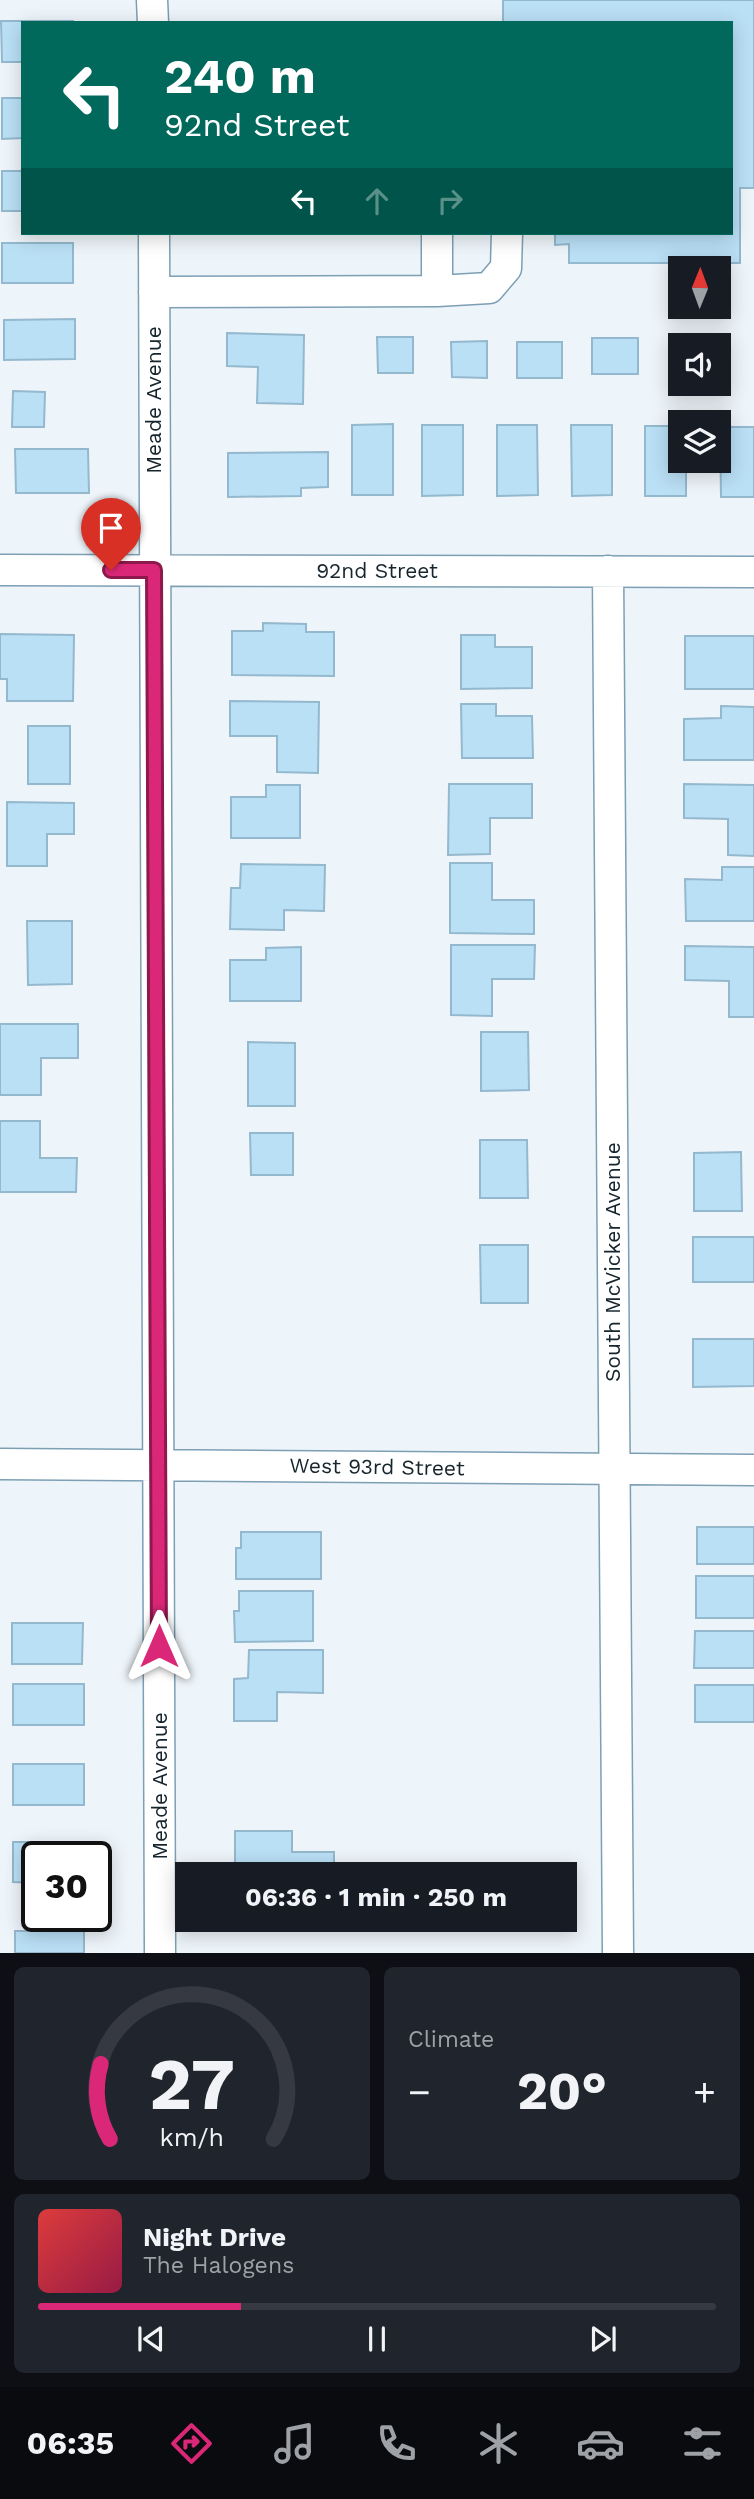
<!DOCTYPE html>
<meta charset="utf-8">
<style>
:root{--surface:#171b24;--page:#20242c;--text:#f1f3f6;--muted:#9ea1a6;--line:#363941;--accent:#db2777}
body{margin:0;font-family:"Work Sans",sans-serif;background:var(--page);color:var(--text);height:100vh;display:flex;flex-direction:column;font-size:26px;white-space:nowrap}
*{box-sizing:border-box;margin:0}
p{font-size:23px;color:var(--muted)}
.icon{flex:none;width:38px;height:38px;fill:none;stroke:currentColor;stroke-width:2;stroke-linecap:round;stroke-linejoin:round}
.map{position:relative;height:1953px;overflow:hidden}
.sheet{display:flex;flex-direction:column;gap:14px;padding:14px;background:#0d0f14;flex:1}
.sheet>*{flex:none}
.top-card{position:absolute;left:21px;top:21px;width:712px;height:214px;border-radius:0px;box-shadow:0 4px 18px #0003;background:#00695c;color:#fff;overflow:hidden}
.needle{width:46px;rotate:1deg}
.buttons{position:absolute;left:668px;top:256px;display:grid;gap:14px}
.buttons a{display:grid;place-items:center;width:63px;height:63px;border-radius:0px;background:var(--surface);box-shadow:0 4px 18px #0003;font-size:35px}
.speed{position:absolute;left:21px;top:1841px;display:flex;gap:14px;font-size:35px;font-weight:700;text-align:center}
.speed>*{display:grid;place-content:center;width:91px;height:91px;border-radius:50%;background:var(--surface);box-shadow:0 4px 18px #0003;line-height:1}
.speed .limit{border:4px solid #111;border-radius:10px;background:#fff;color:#111}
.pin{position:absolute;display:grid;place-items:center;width:60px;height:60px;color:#fff;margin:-72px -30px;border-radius:50% 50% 50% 0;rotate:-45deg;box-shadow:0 0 7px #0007}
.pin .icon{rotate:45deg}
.me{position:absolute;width:77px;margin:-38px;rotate:0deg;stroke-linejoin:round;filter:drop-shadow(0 0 5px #0008)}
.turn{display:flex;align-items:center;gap:24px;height:147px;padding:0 28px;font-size:32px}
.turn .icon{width:91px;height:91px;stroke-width:2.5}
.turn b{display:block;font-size:49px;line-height:60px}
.lanes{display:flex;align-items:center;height:66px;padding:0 28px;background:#0003;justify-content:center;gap:35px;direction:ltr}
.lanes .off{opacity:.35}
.big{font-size:52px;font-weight:700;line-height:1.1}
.sheet .widget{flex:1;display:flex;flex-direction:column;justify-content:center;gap:10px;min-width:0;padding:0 24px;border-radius:10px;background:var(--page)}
.sheet .dial{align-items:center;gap:0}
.dial svg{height:182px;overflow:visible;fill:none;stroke:var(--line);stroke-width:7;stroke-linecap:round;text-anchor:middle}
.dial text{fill:var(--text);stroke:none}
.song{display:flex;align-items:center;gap:21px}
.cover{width:84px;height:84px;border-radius:10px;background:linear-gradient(135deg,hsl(0 70% 55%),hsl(340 70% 35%))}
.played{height:7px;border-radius:4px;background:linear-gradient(90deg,var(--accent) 30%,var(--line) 30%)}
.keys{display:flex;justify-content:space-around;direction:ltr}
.heat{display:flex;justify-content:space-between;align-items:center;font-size:38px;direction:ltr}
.sheet .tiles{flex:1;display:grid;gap:14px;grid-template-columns:1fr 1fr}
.widget:last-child{grid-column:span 2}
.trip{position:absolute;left:175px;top:1862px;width:402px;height:70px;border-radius:0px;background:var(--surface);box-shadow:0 4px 18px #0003;font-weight:700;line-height:70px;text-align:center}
.tab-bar{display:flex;height:112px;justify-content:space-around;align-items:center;background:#090b0e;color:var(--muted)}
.tab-bar .icon{width:49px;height:49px}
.tab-bar .on{color:var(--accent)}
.tab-bar b{font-size:32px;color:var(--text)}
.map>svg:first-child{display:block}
.building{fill:#bae0f6;stroke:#94b8cd;stroke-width:2}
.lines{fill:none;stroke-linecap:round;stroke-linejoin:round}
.minor-casing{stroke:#7c9fb4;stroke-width:33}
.minor{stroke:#fff;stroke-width:30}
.route-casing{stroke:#8e194d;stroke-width:18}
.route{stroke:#db2777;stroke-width:12}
.labels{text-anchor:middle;stroke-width:5;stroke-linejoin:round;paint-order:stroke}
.street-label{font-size:21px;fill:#16242c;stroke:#fff}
</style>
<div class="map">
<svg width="754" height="1953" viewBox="0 0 754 1953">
<rect width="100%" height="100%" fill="#eef5fa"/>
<path class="building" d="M503,0H754V188H740V263H569V244L555,245V233H732V23H503Z
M1,21H73V23H23V62H2Z
M2,98H23V138L2,139Z
M2,171H23V211H2Z
M2,243H73V283H2Z
M75,319V359L4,360V320Z
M227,333L304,335L303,404L257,403L258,367L227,366Z
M377,337H413V373H378Z
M710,337V345H681V375L680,338Z
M592,338H638V374H592Z
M487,341V378L452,377L451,342Z
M517,342H562V378H517Z
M681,383H710V389H681Z
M13,391L45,392L44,427H12Z
M393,424V495H352V425Z
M422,425H463V495L422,496Z
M497,425H537L538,495L497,496Z
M571,425H612V495L572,496Z
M645,426H681V460H686V496H645Z
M720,427H754V497H721Z
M15,449H88L89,493H16Z
M328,452V487L301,488V496L228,497V453Z
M263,623L306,624V632H334V676L232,675V631H263Z
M0,634L74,635L73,701H7V679H0Z
M461,635H495V647H532V688L461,689Z
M685,636H754V689H685Z
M230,701L319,702L318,773L277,772V736H230Z
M461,704H496V716H532L533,758H462Z
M721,706L754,707V760H684V719L721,718Z
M28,726H70V784H28Z
M449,784H532V818H490V854L448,855Z
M684,784L754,785V856L728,855V819L684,818Z
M266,785H300V838H231V797H266Z
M7,802L74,803V834H47V866H7Z
M450,863H492V900H534V934L450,933Z
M241,864L325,865L324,911L284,910V930L230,929L231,888H240Z
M722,867H754V921H686L685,879L722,880Z
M27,921H72V984L28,985Z
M451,945H535L534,979H492V1016L451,1015Z
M685,946L754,947V1017H729V981L685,980Z
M301,947V1001H230V960H266V948Z
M0,1024H78V1058H41V1095H0Z
M481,1032H528L529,1090L481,1091Z
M248,1042L295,1043V1106H248Z
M0,1121H40V1158H77L76,1192H0Z
M250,1133H293V1175H251Z
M480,1140H527L528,1198H480Z
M741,1152L742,1211H694V1153Z
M693,1237H754V1282H693Z
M480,1245H528V1303H481Z
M693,1339H754V1386L693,1387Z
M697,1527H754V1564H697Z
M241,1532H321V1579H236V1548H241Z
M696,1576H754V1618H696Z
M239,1591H313V1641L235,1642L234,1611H239Z
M12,1623H83L82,1664H12Z
M695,1631H754V1668H694Z
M249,1650H323V1693L277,1692V1721H234V1679L248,1678Z
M13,1684H84V1725H13Z
M695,1685H754V1722H695Z
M13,1764H84V1805H13Z
M235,1831H292V1852H334V1874L235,1872Z
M13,1842H84V1857H37V1883L13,1882Z
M15,1931H84V1953H15Z"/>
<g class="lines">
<defs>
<path id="minor" d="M152,0L153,23
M154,233L160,1953
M437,291L489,288L506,268L507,233
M154,292L437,291V233
M0,570L754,572
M608,571L618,1953
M0,1464L754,1470"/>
</defs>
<use href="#minor" class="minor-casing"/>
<use href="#minor" class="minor"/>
</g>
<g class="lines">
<defs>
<path id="route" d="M111,570H154L159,1646"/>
</defs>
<use href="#route" class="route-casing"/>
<use href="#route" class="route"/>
</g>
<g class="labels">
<g class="street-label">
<text transform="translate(154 400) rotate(-90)" y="7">Meade Avenue</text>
<text x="377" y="578">92nd Street</text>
<text transform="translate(613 1262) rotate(-90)" y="7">South McVicker Avenue</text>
<text transform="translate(377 1467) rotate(1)" y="7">West 93rd Street</text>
<text transform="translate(160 1786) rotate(-90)" y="7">Meade Avenue</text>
</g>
</g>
</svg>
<div class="buttons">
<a><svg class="needle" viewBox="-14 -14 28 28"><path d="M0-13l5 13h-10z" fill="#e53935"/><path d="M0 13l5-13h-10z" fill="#9ea1a6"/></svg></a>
<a><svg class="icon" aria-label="sound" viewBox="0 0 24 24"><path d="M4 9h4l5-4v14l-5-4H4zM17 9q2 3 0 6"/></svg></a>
<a><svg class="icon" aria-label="layers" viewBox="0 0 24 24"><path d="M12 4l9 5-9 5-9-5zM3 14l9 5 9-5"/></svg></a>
</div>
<div class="speed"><div class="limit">30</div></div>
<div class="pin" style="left:111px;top:570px;background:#d93025"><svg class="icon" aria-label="arrive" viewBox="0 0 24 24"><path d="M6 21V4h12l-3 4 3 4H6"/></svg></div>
<svg class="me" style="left:159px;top:1646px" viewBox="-20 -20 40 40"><path d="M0-17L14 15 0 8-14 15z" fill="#db2777" stroke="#fff" stroke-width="4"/></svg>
<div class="trip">06:36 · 1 min · 250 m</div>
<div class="top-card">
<div class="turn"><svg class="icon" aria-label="left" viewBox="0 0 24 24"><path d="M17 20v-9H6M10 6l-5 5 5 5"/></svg><div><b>240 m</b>92nd Street</div></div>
<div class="lanes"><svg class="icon" aria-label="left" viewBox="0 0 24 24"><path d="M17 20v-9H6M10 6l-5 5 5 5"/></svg><svg class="icon off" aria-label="ahead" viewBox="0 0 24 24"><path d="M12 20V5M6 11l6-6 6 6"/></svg><svg class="icon off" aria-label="right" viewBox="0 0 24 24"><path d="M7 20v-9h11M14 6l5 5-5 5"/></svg></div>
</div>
</div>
<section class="sheet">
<div class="tiles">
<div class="widget dial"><svg viewBox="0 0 100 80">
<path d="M14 69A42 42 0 1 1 86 69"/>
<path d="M14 69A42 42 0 0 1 10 36" stroke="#db2777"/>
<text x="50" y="56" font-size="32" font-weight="700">27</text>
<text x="50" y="72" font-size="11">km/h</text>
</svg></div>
<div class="widget"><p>Climate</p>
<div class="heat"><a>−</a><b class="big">20°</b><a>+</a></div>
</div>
<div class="widget">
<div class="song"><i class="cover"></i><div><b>Night Drive</b><p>The Halogens</p></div></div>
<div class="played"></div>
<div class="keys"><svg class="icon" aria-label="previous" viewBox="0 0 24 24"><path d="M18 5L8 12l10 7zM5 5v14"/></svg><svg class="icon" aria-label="pause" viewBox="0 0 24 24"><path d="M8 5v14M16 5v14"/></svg><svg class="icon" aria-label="next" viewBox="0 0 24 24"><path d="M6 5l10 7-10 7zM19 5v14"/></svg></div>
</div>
</div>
</section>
<nav class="tab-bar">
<b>06:35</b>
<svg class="icon on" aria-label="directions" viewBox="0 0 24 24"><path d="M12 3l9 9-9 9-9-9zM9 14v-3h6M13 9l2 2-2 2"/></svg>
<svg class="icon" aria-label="music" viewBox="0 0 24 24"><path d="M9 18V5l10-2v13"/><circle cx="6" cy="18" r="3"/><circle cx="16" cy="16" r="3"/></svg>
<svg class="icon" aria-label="phone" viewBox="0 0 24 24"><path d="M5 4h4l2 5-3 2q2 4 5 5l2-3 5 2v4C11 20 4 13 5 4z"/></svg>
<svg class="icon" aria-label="climate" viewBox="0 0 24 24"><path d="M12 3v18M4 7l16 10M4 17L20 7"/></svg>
<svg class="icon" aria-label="car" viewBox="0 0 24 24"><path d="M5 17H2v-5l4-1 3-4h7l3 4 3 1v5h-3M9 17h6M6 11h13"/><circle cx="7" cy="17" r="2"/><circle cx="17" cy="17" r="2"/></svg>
<svg class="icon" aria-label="filters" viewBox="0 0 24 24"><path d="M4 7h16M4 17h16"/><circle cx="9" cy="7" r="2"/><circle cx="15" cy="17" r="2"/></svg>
</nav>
